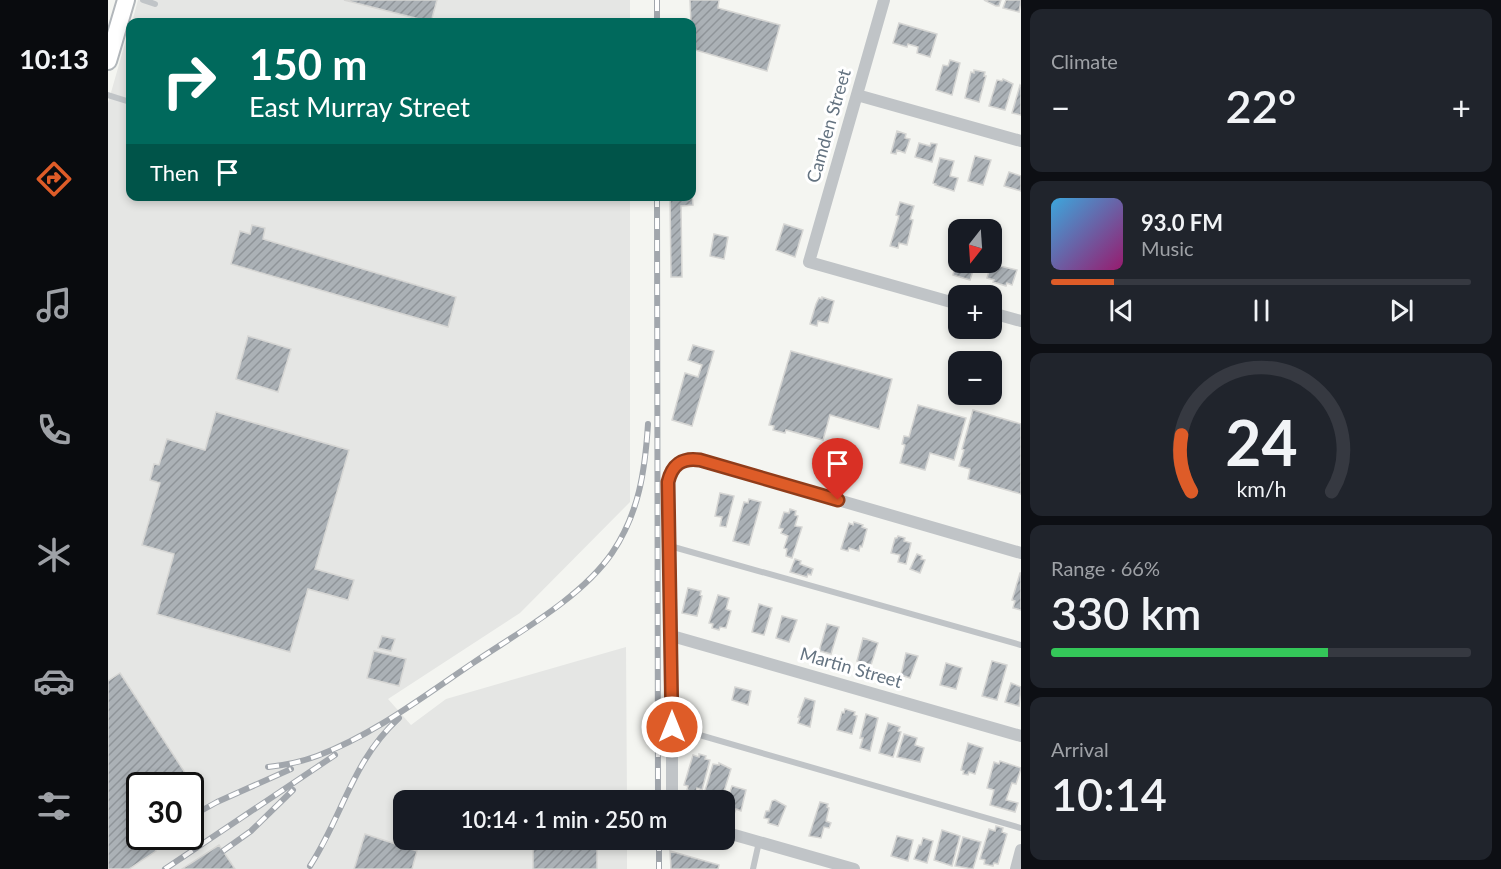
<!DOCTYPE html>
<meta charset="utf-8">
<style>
:root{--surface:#171b24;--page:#20242c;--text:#f1f3f6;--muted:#9ea1a6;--line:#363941;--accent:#de5c28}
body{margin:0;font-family:Lato,sans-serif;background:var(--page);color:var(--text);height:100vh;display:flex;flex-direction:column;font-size:22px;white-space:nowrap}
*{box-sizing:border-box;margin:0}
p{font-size:20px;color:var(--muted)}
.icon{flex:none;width:33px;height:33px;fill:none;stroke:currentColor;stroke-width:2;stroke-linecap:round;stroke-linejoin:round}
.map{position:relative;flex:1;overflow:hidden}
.details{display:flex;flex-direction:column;gap:9px;padding:9px;background:#0d0f14;width:480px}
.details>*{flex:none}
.hud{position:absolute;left:18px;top:18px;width:570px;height:183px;border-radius:12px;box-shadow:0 3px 9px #0003;background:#00695c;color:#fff;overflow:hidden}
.needle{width:39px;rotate:197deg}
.tools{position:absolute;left:840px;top:219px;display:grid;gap:12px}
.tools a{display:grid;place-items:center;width:54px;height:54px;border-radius:12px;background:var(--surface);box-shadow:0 3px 9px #0003;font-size:30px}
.speed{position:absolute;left:18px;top:772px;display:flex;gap:12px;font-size:30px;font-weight:700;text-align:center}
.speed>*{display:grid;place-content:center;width:78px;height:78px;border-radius:50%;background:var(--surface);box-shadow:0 3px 9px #0003;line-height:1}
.speed .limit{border:3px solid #111;border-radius:9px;background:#fff;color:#111}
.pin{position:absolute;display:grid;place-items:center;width:51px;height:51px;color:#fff;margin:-62px -26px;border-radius:50% 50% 50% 0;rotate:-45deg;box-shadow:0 0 6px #0007}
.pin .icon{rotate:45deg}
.me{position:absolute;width:66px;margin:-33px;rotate:0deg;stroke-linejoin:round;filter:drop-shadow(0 0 4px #0008)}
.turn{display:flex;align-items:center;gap:21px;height:126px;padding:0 24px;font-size:27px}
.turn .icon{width:78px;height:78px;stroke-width:2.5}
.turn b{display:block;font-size:42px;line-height:51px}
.then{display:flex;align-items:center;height:57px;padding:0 24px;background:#0003;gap:12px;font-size:22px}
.big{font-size:45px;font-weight:600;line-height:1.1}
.details .card{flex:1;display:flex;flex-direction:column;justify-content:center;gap:9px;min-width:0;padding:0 21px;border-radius:12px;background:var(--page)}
.details .dial{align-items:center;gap:0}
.dial svg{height:156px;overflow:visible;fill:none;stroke:var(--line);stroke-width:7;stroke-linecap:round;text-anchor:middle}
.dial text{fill:var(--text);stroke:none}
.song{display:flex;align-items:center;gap:18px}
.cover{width:72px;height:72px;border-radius:9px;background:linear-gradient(135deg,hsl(200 70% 55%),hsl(320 70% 35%))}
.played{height:6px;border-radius:3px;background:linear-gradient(90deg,var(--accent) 15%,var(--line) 15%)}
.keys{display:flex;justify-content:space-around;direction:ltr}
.heat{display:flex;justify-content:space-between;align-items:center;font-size:33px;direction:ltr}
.charge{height:9px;border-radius:4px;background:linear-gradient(90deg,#34c759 66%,var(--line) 0)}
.trip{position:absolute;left:285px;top:790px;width:342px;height:60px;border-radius:12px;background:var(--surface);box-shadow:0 3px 9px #0003;font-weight:600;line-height:60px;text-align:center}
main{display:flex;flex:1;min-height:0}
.menu{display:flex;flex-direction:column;width:108px;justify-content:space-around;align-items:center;background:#090b0e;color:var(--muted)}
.menu .icon{width:42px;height:42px}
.menu .active{color:var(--accent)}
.menu b{font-size:27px;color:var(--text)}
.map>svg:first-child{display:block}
.built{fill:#e5e6e4;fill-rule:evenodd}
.building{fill:url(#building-hatch);stroke:#d6d6d4;stroke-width:1.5}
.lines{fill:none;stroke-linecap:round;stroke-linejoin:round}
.secondary-casing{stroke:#b2b7bb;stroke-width:20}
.service{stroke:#c0c4c7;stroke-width:6}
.minor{stroke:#c0c4c7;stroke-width:12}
.secondary{stroke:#fff;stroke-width:16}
.rail-casing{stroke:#a1a6ac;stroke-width:6}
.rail{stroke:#fff;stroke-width:4;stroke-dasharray:11;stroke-linecap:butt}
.route-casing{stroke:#903c1a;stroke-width:15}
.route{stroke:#de5c28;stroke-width:10}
.labels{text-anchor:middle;stroke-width:6;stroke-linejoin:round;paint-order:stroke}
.street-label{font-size:18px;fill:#647381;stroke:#fff}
</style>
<main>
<nav class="menu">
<b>10:13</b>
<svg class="icon active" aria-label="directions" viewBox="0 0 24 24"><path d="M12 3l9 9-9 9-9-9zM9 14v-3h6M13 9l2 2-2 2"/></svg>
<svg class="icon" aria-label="music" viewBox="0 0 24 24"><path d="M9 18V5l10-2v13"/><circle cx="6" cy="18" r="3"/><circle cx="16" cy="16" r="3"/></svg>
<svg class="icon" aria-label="phone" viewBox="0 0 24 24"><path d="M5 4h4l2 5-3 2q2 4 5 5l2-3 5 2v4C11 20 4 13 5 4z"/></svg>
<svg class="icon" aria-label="climate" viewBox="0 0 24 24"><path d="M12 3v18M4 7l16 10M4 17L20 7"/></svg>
<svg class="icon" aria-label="car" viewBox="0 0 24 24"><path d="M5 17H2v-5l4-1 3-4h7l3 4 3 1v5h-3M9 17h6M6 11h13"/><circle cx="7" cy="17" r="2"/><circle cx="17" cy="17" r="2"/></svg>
<svg class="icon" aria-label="filters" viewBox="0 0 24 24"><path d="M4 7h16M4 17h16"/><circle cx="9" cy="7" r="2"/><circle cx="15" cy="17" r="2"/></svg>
</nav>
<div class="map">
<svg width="913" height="869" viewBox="0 0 913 869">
<defs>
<pattern id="building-hatch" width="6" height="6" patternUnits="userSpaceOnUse" patternTransform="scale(1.5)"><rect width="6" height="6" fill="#abb1b6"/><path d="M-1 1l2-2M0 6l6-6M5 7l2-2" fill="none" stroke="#8f9499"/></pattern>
</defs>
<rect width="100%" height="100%" fill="#f4f5f1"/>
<path class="built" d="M30,0H522V22H24Z
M22,26V196L522,197V502L412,613L280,699L303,725L338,699L518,647L519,801H296V840H519V869H0V103ZM32,786H82V837H32Z"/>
<path class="building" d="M236,0H329L323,22Z
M582,0H611L610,8L672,25L659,71L584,49Z
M876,0H893L891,6H888Z
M898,0H913L911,12L895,8Z
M791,23L829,34L822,57L809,53L810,47L800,44L799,47L785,43Z
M842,60L852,63L844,95L828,90L835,65L840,66Z
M866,70L877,72L876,76H878L871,102L857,98L863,72L866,73Z
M895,79L905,84L897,110L881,106L889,80L894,81Z
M912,85L913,86V115L904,113Z
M789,131L798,134L797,138L802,139L797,153L789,150L788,154L783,153Z
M811,143L822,146L823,143L829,144L824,162L807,157Z
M867,156L883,160L875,185L860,181Z
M832,158L846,161L842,176L850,178L846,191L827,185L828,184L825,183Z
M901,172L913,176V191L896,186Z
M584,194L585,205L573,206L574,277H563L562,196H584Z
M792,202L806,206L802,219L805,220L799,245L791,243L790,248L782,246L791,216L788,215Z
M676,224L695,230L687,257L668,250Z
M144,225L157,228L155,239L348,297L340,327L123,264L132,231L142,234Z
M606,234L620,237L616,259L602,256Z
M850,254V262H868L862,280L845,275Z
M883,264L909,270L904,285L899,283L898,286L885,282L886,280L879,278Z
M714,297L726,301L720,323L710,321L709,326L702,324L708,304L711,298L714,299Z
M140,336L183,349L170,392L128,379Z
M585,345L606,351L584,426L564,420L577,373L590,377L594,365L580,360Z
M683,351L784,379L771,429L722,415L715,440L678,430L677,433L665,430L666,426L661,425Z
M810,405L858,418L846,460L822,453L817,470L792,463L797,445L794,444L796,436L801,437Z
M865,410L913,424V494L860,479L862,469L851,466L856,450L854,449Z
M108,412L241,450L207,569L246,580L240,600L200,589L182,652L49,614L66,554L34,545L52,483L42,480L46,464L51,465L59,439L97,450Z
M612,493L626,496L618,527L612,526L614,517L607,516Z
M641,499L653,502L641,545L625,541L636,502L640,503Z
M682,509L688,511L687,515L690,516L687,526L694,527L684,558L678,556L679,549L676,548L680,536L673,533L675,529L671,528L676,512L681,513Z
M746,522L755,525L754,527L759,529L754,547L752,546L751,551L741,548L740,551L733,549L741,523L745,525Z
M790,536L797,538L796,541L803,543L798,564L790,562L792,555L783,553L787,538H789Z
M809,554L814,556L813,559L817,560L812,573L802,569Z
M687,559L693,561L692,564L705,569L703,575L700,574L699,577L682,572Z
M912,573H913V610L905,608L907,601L904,600Z
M580,588L593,591L592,595L594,596L589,616L574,613Z
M610,595L621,598L618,609L623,611L618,628L612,627L611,630L604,628L605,624L601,623Z
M651,604L664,608L656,635L644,632Z
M674,616L689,620L681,642L668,638Z
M719,624L731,627L723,654L712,651V648Z
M274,636L287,639L283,651L270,648Z
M755,638L770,643L763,665L749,661Z
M266,651L298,659L291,686L259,678Z
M798,653L810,656L802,678L793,675Z
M884,661L899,665L889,700L874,696Z
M838,663L854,668L848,689L832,685Z
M12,673L85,785L32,786V837H40L48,851L21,869H0V681Z
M903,683L913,687L911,706L897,702Z
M627,687L643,691L640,705L624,700Z
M697,698L707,701L702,727L690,723L692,717H690Z
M737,709L747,712L746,715L749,716L744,734L729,730L734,712L736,713Z
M758,714L770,718L762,751L752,748L755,738H752Z
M780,723L792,727L790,731L793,732L785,757L771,753Z
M796,734L809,738L807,745L816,748L812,762L789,757Z
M860,743L875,748L867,774L861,772L860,775L855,774L856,771L853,770Z
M591,754L598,756L597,759L602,760L594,790L589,788L588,793L579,790L580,786L576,785L585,755L591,757Z
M892,761L913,768L908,784L904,783L898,800L910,803L907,812L882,805L886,790L879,788L886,762L891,764Z
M611,763L623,769L614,798L609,797L608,800L600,798L601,795L596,794L605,764L611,765Z
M624,786L638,790L633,811L628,809L626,814L618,811L619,807H617Z
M667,800L678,806L670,826L660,823L661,819L656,818L658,811H661L664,801Z
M712,802L720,804L719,807L721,808L718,821L723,823L721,828L716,827L713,838L701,836Z
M888,826L895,828L894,832L899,834L890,864L886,863L885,866L876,864L877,860L872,859L881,829L887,831Z
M834,830L852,836L844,866L826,860Z
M257,834L309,851L304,869H246Z
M789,836L805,840L800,861L783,856Z
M855,837L873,842L865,869L847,866Z
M815,838L825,841L819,863L806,859L811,845H813Z
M425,840H489V869H425Z
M111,845L127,869H74Z
M562,851L611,865L610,869H563Z"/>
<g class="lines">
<defs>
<path id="secondary" d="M0,61L18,0"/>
</defs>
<use href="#secondary" class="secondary-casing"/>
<path class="service" d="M35,0L47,4
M0,95L22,102
M562,546L913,645
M564,727L913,828
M645,869L651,842"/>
<path class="minor" d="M776,0L701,262L850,304
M749,95L913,141
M884,313L913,321
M564,636L913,736
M564,801V636L560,482C564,465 574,457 592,460L913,553
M616,832L746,869
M908,869L913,850"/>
<use href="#secondary" class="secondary"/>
<defs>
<path id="rail" d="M549,0V22
M549,196L550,801
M160,767C177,765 193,762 209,756C265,735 316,696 365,663C411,632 473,598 504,553C531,513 537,471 540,424
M82,817L109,802L183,769
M551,840V869
M44,843L52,837
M115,851L143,831L185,790
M202,866C235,815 244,761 291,718
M57,869L227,755"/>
</defs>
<use href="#rail" class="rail-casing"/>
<use href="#rail" class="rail"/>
</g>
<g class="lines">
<defs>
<path id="route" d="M564,727L560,482C564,465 574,457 592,460L730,500"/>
</defs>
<use href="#route" class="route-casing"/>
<use href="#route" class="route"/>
</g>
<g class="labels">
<g class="street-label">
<text transform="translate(721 126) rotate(-74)" y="6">Camden Street</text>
<text transform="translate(743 668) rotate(16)" y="6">Martin Street</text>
</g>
</g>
</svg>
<div class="tools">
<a><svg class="needle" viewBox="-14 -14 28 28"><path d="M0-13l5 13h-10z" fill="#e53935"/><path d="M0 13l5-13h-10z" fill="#9ea1a6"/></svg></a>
<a>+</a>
<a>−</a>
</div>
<div class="speed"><div class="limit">30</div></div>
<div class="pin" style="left:730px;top:500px;background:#d93025"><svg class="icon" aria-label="arrive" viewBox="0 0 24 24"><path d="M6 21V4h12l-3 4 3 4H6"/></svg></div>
<svg class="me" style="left:564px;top:727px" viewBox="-20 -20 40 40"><circle r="17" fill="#de5c28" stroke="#fff" stroke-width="3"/><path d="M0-11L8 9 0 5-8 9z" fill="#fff"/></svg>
<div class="trip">10:14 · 1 min · 250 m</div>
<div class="hud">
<div class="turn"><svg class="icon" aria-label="right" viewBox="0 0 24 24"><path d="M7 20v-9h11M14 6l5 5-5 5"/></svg><div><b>150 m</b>East Murray Street</div></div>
<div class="then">Then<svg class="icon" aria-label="arrive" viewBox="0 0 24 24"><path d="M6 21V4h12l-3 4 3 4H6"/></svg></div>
</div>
</div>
<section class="details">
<div class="card"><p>Climate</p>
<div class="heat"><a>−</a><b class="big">22°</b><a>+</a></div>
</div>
<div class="card">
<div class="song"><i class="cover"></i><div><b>93.0 FM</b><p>Music</p></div></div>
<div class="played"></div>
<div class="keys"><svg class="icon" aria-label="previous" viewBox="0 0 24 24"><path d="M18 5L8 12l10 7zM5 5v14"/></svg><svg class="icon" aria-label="pause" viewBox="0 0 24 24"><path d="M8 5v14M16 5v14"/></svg><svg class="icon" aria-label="next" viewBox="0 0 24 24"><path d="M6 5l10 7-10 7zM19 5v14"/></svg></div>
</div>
<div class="card dial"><svg viewBox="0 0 100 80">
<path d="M14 69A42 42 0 1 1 86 69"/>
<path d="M14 69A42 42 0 0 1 9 40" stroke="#de5c28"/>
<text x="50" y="56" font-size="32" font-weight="700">24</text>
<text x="50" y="72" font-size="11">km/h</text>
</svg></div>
<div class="card"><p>Range · 66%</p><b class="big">330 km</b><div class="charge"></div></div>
<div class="card"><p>Arrival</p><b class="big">10:14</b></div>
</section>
</main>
